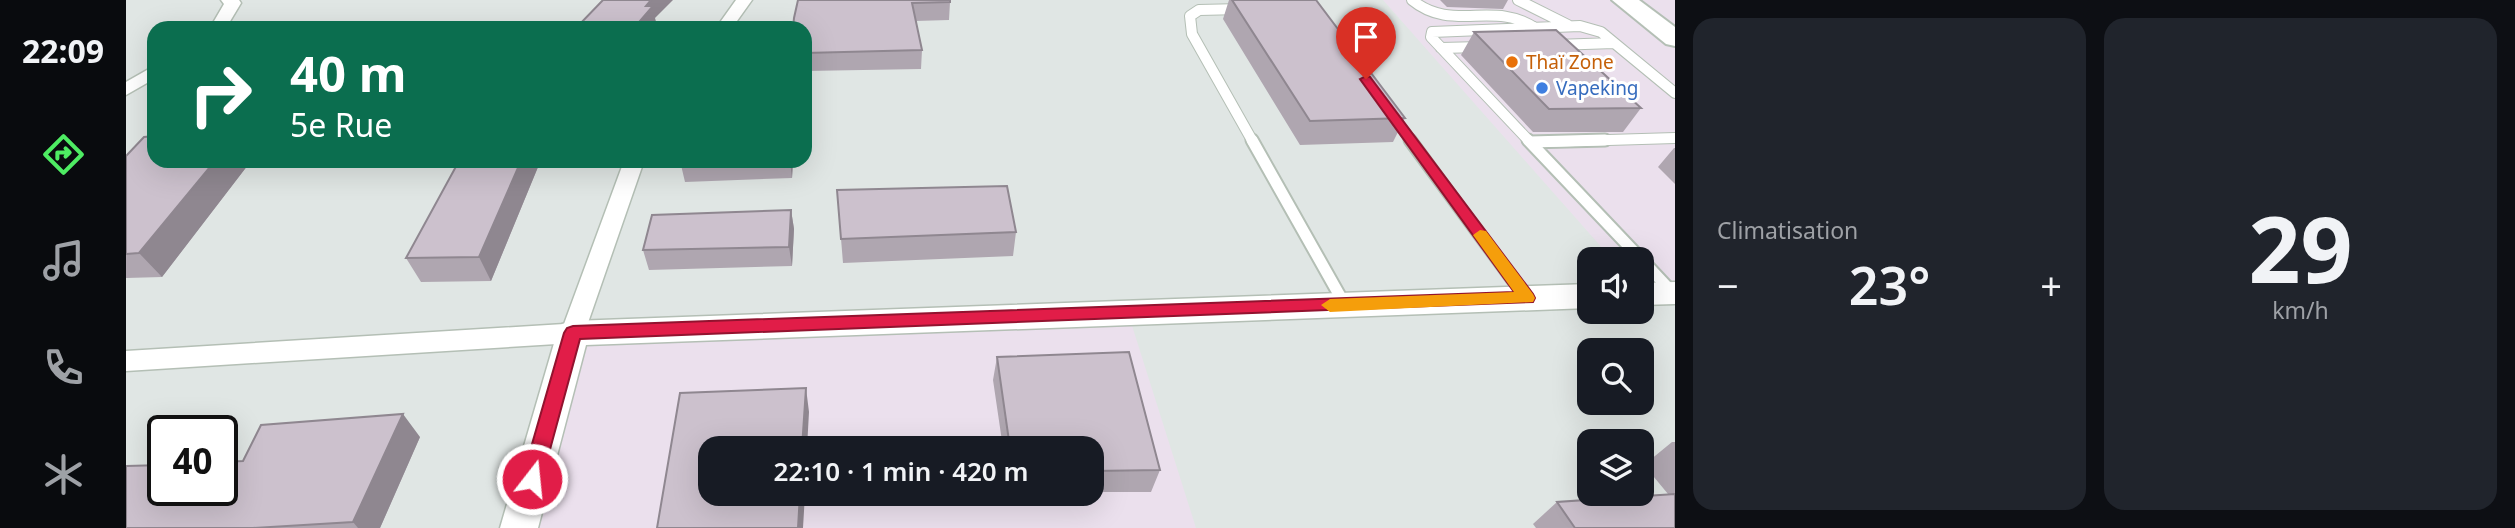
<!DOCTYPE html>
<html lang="fr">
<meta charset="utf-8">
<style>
:root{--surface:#171b24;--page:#20242c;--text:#f1f3f6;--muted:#9ea1a6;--accent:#4eec63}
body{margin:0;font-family:"Noto Sans",sans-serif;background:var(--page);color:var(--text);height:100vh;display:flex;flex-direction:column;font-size:26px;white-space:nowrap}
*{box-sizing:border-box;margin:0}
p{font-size:23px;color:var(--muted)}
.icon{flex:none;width:38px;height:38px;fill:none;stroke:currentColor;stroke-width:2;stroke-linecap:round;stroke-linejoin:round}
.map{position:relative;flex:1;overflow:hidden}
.drawer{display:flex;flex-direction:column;gap:18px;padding:18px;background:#0d0f14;width:840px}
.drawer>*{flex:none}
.top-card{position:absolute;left:21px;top:21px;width:665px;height:147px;border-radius:21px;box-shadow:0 7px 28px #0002;background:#0b6e4f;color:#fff;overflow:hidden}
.fabs{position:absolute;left:1451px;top:247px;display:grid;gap:14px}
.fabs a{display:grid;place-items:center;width:77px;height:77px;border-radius:14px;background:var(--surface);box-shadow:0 7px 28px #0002;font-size:35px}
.speed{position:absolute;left:21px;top:415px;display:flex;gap:14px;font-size:35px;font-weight:700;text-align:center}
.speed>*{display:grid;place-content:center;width:91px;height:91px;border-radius:50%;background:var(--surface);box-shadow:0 7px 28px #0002;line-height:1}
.speed .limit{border:4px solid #111;border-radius:10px;background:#fff;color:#111}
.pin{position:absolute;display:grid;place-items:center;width:60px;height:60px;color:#fff;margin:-72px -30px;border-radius:50% 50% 50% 0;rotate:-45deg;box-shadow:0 0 7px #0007}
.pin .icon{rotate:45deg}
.me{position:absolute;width:77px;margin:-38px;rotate:16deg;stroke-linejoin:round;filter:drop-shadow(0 0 5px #0008)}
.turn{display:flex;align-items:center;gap:24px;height:147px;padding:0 28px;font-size:32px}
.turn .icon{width:91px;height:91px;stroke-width:2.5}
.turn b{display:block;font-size:49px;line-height:60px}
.big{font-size:52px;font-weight:600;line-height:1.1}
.drawer .tile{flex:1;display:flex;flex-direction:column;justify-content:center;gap:10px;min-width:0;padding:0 24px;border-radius:21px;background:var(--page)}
.drawer .dial{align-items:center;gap:0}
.dial b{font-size:91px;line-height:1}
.heat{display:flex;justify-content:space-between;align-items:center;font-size:38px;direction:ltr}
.drawer .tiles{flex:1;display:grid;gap:18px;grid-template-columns:repeat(2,1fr)}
.trip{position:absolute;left:572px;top:436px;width:406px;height:70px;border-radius:21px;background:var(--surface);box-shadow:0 7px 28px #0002;font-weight:600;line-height:70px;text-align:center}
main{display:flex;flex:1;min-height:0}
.dock{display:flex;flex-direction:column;width:126px;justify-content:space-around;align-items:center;background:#090b0e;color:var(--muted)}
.dock .icon{width:49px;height:49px}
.dock .current{color:var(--accent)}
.dock b{font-size:32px;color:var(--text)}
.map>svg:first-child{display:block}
.industrial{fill:#e0e6e4;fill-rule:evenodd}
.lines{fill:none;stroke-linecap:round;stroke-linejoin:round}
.service-far1-casing{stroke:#b4bfb5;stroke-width:12}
.service-casing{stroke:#b4bfb5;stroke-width:15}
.minor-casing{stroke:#b4bfb5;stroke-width:3}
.tertiary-casing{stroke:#b4bfb5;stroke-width:3}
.secondary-casing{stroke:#b4bfb5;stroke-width:4}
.service-far1{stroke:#fff;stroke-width:10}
.service{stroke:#fff;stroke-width:11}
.minor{fill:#fff;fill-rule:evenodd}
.tertiary{fill:#fff;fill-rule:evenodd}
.secondary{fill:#fff;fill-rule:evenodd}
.wall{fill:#afa6b0}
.shaded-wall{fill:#8f8790}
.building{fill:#ccc1cd;stroke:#8f8790;stroke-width:2}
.route{fill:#e11d48;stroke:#92132f;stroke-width:2}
.slow{fill:#f59e0b}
.food-dot{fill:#e8710a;stroke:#fff;stroke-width:2.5}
.shop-dot{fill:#3f7fe0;stroke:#fff;stroke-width:2.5}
.labels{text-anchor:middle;stroke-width:6;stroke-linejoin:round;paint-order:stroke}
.far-food-label{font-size:19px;fill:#c56008;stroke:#fff;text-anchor:start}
.far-shop-label{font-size:19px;fill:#366cbe;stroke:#fff;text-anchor:start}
</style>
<main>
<nav class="dock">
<b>22:09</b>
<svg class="icon current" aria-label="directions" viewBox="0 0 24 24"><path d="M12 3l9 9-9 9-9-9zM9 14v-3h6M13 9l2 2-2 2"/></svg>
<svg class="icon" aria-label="music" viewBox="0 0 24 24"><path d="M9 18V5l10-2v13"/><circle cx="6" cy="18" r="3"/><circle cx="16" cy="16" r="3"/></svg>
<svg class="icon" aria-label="phone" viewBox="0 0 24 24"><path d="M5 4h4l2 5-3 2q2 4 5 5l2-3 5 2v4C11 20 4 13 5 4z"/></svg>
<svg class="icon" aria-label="climate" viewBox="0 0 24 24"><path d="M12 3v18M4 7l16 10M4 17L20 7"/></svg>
</nav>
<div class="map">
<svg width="1549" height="528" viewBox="0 0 1549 528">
<rect width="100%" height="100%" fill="#ebe0ed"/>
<path class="industrial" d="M0,0H1257L1486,259H1463V312H1516V292L1549,293V528H1070L1002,313L447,333L393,528H0ZM28,28H679V161H28ZM1463,350H1516V402H1463ZM37,430H96V490H37ZM1463,441H1516V494H1463Z"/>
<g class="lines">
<defs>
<path id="service-far1" d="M1286,0C1326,33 1368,0 1409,28
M1392,0L1442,25
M1115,9L1073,10L1064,16L1066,34L1127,142
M1429,45L1488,43
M1315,48L1355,47
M1266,115L1286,142
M1404,142L1305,37L1306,32L1454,26L1475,32L1549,93
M1416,142L1549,138"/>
<path id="service" d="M1126,140L1219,305
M1284,140L1400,298
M1402,140L1515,259
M1404,142L1479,140
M1516,260L1546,292"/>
<path id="minor" d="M95,0H113L115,3L100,28H84L98,4Z
M610,0H626L606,28H590Z
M28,66V79L0,95V82Z
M498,161H518L456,340L447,343L0,371V351L438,324Z"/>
<path id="tertiary" d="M1549,282V304L1516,305V283Z
M1463,284V308L460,345L412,528H374L431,333L436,324L447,321Z"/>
<path id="secondary" d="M1486,0H1513L1549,27V46L1540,44Z"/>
</defs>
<use href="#service-far1" class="service-far1-casing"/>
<use href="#service" class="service-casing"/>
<use href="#minor" class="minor-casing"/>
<use href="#tertiary" class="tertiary-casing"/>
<use href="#secondary" class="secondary-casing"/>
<use href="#service-far1" class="service-far1"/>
<use href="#service" class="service"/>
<use href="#minor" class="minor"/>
<use href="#tertiary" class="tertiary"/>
<use href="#secondary" class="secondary"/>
</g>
<path class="wall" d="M672,0L824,2L823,20L789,21L796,50L795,69L679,71V28Z
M1103,0H1190L1279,118L1267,142L1174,145L1097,19Z
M1314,0H1382L1377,9L1321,7Z
M1348,32L1515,108L1497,132H1407L1335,55Z
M1548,148H1549V184L1532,167Z
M0,156L125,161L36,277L0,278Z
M667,161L666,178L559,182L555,165Z
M412,167L365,281L295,282L280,258Z
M711,190L890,232L887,256L717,263Z
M665,210L668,229L666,266L523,270L517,250Z
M871,357L1034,470L1025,492H966V448H877L867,380Z
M294,437L254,528H0Z
M1546,442H1549V528H1410L1407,524L1431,502L1542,494L1518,465Z"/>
<path class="shaded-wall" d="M525,0H547L529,18L531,25L528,28H508L520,6Z
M89,161H125L36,277L13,253Z
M395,161H410L412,167L365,281L353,257Z
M664,161H667L666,178Z
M665,210L668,229L666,266L663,247Z
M680,388L683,412L681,448H676Z
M277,414L294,437L254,528H232L227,522Z
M674,494H679L677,528H672Z"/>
<path class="building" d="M477,0H525L520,6H527L508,28H450Z
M672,0H824V2L786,3L796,50L679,53V28H667L668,18Z
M1106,0H1190L1279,118L1184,121Z
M1430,30L1515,108L1423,109L1348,32Z
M28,136V161H89L13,253L0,254V156L18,137Z
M333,161H395L353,257L280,258Z
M556,161H664L555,165Z
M881,186L890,232L715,239L711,190Z
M665,210L663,247L517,250L526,215Z
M1003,352L1034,470L966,471V448H884L871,357Z
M680,388L676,448H584V494H674L672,528H531L554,393Z
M277,414L227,522L127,528H0V466L37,465V490H96V462L117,461L135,425Z
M1549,494V528H1449L1431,502Z"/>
<path class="route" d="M1240,76L1244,77L1407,294L1409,298L1407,302L454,339L416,479L413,485L406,488L399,485L396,479L438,333L441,328L447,326L1388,292L1234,79Z"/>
<path class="slow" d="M1354,230L1360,231L1407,294L1409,298L1407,302L1204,312L1195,305L1204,299L1388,292L1347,235Z"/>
<circle class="food-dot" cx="1386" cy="62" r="7"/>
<circle class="shop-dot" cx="1416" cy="88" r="7"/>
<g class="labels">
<g class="far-food-label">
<text x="1400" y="69">Thaï Zone</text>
</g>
<g class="far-shop-label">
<text x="1430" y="95">Vapeking</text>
</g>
</g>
</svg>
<div class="fabs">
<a><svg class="icon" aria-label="sound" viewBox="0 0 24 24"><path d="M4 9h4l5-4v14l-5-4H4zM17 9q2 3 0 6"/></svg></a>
<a><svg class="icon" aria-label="search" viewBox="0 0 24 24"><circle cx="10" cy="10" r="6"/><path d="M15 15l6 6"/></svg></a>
<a><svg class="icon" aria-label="layers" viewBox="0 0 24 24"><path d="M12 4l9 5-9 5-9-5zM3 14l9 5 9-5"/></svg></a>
</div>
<div class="speed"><div class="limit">40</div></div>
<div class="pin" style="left:1240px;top:79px;background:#d93025"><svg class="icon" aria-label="arrive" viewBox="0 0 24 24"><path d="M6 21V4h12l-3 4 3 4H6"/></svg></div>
<svg class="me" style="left:406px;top:479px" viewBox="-20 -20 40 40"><circle r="17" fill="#e11d48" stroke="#fff" stroke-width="3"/><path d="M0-11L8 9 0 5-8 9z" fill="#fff"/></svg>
<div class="trip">22:10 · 1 min · 420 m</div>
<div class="top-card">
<div class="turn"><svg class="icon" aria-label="right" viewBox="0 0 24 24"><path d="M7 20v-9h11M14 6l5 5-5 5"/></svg><div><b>40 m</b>5e Rue</div></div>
</div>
</div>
<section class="drawer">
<div class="tiles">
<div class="tile"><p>Climatisation</p>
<div class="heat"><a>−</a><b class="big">23°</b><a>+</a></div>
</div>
<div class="tile dial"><b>29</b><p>km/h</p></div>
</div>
</section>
</main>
